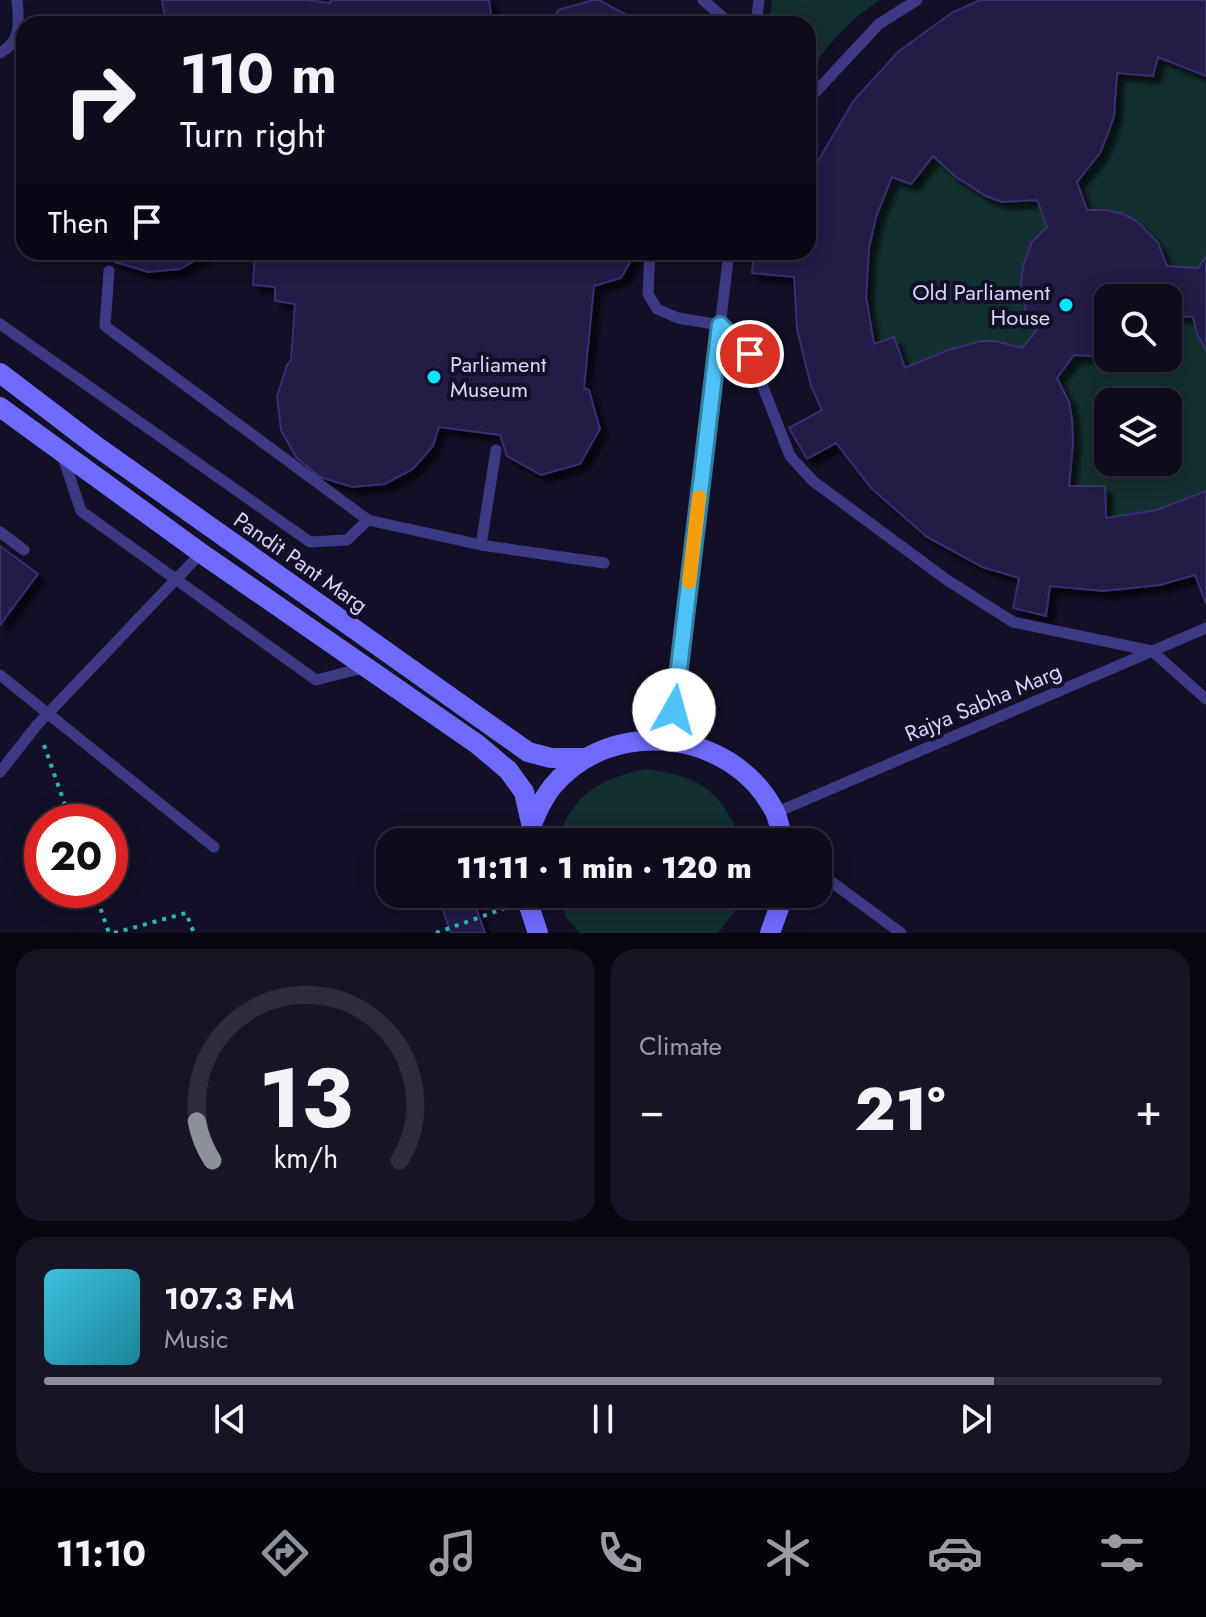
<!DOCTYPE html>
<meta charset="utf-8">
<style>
:root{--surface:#0e0b1c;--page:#171425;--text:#f1f3f6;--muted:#9b9ba3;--line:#2e2b3b;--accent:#8c9099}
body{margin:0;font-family:Jost,sans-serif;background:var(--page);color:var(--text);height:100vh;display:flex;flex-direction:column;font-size:30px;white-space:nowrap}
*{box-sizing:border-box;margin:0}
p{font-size:26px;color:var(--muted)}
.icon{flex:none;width:44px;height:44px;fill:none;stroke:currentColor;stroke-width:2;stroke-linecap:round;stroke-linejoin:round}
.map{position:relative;height:933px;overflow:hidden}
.side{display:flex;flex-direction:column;gap:16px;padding:16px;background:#08060f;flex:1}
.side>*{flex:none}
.banner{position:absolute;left:16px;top:16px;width:800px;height:244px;border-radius:24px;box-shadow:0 4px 20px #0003,0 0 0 2px var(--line);background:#0e0b1c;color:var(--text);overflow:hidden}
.buttons{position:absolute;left:1094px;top:284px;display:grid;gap:16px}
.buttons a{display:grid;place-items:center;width:88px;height:88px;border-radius:16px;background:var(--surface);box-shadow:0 4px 20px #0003,0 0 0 2px var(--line);font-size:40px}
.speed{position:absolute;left:24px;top:804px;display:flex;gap:16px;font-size:40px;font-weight:700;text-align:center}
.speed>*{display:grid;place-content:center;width:104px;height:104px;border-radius:50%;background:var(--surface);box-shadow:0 4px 20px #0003,0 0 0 2px var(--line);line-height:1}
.speed .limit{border:12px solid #d22;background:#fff;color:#111}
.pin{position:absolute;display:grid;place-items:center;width:68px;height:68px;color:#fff;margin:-34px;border:4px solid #fff;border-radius:50%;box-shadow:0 2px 8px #0007}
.me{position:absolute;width:88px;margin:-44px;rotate:7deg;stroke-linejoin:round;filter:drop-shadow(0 0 6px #0008)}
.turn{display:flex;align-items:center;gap:28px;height:168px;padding:0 32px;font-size:36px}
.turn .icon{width:104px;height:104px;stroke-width:2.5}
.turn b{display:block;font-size:56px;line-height:68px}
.then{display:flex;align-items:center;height:76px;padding:0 32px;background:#0003;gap:16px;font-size:30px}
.big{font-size:60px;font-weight:800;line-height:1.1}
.side .tile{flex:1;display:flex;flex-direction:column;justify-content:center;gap:12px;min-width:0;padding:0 28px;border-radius:24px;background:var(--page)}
.side .dial{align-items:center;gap:0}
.dial svg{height:208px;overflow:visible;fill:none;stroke:var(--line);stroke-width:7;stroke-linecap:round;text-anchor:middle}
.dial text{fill:var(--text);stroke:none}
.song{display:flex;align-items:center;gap:24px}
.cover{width:96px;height:96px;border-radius:12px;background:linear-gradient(135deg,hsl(190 70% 55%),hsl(190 70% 35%))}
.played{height:8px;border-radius:4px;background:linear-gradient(90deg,var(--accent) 85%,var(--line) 85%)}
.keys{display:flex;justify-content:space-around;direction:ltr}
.heat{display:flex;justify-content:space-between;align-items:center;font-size:44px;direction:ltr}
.side .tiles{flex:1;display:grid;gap:16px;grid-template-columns:1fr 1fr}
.tile:last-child{grid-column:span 2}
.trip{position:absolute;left:376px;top:828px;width:456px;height:80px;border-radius:24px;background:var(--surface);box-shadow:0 4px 20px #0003,0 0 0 2px var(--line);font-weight:800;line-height:80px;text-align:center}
.tabs{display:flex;height:128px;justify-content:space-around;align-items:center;background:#06040b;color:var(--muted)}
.tabs .icon{width:56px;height:56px}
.tabs .selected{color:var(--accent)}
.tabs b{font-size:36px;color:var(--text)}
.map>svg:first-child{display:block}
.green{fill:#12302f;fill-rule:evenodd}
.building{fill:#241b47;stroke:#3b2d73;stroke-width:2;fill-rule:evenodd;filter:url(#shadow)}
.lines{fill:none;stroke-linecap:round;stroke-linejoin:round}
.path{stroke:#2fb8b0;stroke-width:4;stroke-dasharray:4 6;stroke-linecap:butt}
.lane{stroke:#3d3a85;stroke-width:11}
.secondary{stroke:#6f6bff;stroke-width:20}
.route-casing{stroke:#337fa1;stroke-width:20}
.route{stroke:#4fc3f7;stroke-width:14}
.slow{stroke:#f59e0b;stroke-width:14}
.poi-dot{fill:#00e5ff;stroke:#130f26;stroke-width:3}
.labels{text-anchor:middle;stroke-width:8;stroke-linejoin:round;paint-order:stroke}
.poi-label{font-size:22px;fill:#d9d4ff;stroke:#130f26;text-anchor:end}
.street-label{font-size:22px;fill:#d9d4ff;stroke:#130f26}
</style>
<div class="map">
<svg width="1206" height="933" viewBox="0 0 1206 933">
<defs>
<filter id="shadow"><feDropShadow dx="7" dy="7" stdDeviation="2" flood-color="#0009"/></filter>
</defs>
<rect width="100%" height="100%" fill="#130f26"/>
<path class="green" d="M772,0H880C850,19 826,45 808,75V24H769Z
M1158,57L1206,76V256L1198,268L1167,266C1156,228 1125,208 1087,210L1077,182C1108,148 1114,118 1117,73L1153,76Z
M933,156C964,187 991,206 1037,200L1047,227C1016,253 1013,298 1037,330L1022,348C970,334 952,348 905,368L894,337L874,344C859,286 868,230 892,177L911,183Z
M1168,315L1193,317L1197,334L1206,351V491L1157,510L1106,518L1105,486H1069C1073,448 1077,412 1057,378L1074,355L1168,358ZM1108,402H1168V462H1108Z
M645,769C700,776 721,790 742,842H557C572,794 598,780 645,769Z
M557,894H740L735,911L718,933H580L567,919Z"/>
<path class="building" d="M162,0H307L330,3L331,0H489L492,21L521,24H166Z
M593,0H599L632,18L634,24H551L558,10Z
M980,0H1206V76L1158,57L1153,76L1117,73L1114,116L1107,136L1100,153L1077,182L1087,210H1106L1123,214L1138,222L1158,243L1167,266L1198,268L1206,256V351L1197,334L1193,317L1168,315V298H1108V357L1074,355L1057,378L1069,402L1072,419L1073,443L1069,486H1105L1106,518L1157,510L1206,491V604L1195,575L1160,585L1103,591L1050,586L1046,616L1013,608L1019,578L982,567L927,537L872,489L836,443L807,459L789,428L822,410L811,386L797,329L794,277L752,273L754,252H808V191L818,161L854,100L899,51L953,12ZM933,156L956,177L986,196L1002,202L1037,200L1047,227L1032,242L1023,266L1021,283L1026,311L1037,330L1022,348L995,341H981L948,350L905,368L894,337L874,344L866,297L869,248L876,217L892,177L911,184Z
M103,252H210L180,269L148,272L115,262Z
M255,252H636L621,278L594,286L584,388L589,390L600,429L580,464L541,475L507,456L500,435L439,427L433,446L413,469L385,484L352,487L320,477L296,457L281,430L277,396L287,365L291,360L295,304L275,301V287L253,285Z
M0,546L38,574L0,625Z
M461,894H471L485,933H451L440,902Z"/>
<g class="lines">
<path class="path" d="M44,745L71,822
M94,890L109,933
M114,933L186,913L194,933
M436,933L508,907"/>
<path class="lane" d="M703,0L731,24
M756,24L759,0
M0,53C22,41 19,22 17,0
M808,100L879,24L917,0
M650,252L648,294L657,309L678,318L720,325L750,354L790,456L813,481L947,580L1013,622L1152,651L1206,699
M109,271L105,326L368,520L481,545L604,563
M0,324L310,542L347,540L368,520
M63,457L81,511L316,680L367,667
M0,532L24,550
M481,545L496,450
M0,675L214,847
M670,740L729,252
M0,772L37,725L201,553
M775,813L1206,628
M818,872L901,933"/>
<path class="secondary" d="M0,373L96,446L528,752L551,758H587
M0,407L201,553L477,744L508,770L524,792L531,823
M526,842C532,822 539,804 552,787C611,715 733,729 775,812C779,821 781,833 783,842
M525,894L538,933
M770,933L784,894"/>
</g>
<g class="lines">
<defs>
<path id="route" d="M674,710L720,325L750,354"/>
</defs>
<use href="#route" class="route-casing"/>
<use href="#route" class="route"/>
<path class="slow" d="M689,582L699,497"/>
</g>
<g class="poi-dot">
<circle cx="1066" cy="305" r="8"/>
<circle cx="434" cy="377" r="8"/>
</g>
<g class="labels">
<g class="poi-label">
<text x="1050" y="300">Old Parliament<tspan x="1050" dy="25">House</tspan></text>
<text x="450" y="372" text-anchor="start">Parliament<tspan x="450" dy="25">Museum</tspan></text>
</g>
<g class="street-label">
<text transform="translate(301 562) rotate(35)" y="8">Pandit Pant Marg</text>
<text transform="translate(983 702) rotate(-23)" y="8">Rajya Sabha Marg</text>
</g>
</g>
</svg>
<div class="buttons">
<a><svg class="icon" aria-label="search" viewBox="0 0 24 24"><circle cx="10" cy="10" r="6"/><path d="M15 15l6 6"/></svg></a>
<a><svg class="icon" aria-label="layers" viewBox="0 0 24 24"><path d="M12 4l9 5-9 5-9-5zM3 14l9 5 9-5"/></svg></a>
</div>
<div class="speed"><div class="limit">20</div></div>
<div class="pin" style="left:750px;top:354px;background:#d93025"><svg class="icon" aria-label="arrive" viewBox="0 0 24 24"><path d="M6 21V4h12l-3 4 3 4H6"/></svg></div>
<svg class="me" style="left:674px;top:710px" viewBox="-20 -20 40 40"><circle r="19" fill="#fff"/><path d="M0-13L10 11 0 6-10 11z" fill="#4fc3f7"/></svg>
<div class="trip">11:11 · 1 min · 120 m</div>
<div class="banner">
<div class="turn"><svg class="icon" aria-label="right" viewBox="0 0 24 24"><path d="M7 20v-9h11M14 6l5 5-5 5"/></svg><div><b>110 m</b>Turn right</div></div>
<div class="then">Then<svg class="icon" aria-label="arrive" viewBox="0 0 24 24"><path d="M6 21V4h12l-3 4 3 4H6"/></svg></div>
</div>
</div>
<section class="side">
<div class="tiles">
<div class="tile dial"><svg viewBox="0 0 100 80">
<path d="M14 69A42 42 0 1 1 86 69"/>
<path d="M14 69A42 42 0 0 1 8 54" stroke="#8c9099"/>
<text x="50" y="56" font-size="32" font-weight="700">13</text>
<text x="50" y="72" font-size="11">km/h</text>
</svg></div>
<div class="tile"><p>Climate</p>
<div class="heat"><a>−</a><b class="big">21°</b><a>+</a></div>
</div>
<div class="tile">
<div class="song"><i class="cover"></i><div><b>107.3 FM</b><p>Music</p></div></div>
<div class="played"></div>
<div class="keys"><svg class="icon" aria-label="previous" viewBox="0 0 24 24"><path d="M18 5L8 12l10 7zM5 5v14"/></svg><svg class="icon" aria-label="pause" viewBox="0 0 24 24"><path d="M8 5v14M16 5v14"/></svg><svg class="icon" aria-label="next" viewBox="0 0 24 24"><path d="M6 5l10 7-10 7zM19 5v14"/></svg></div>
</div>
</div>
</section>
<nav class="tabs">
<b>11:10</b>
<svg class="icon selected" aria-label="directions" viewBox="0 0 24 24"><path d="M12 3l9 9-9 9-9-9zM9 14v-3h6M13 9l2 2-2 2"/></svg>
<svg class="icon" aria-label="music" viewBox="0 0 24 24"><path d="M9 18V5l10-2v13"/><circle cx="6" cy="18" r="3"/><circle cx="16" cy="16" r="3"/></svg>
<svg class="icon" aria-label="phone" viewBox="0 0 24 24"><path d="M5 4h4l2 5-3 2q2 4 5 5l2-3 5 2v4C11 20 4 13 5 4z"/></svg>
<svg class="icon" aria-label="climate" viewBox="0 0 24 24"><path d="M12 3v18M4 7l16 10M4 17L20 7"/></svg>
<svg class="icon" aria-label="car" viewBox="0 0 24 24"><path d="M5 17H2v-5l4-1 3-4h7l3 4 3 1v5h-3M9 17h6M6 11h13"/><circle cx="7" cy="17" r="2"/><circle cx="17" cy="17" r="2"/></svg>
<svg class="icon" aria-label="filters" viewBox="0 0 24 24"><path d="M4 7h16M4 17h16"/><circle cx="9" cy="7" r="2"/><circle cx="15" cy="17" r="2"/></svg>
</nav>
